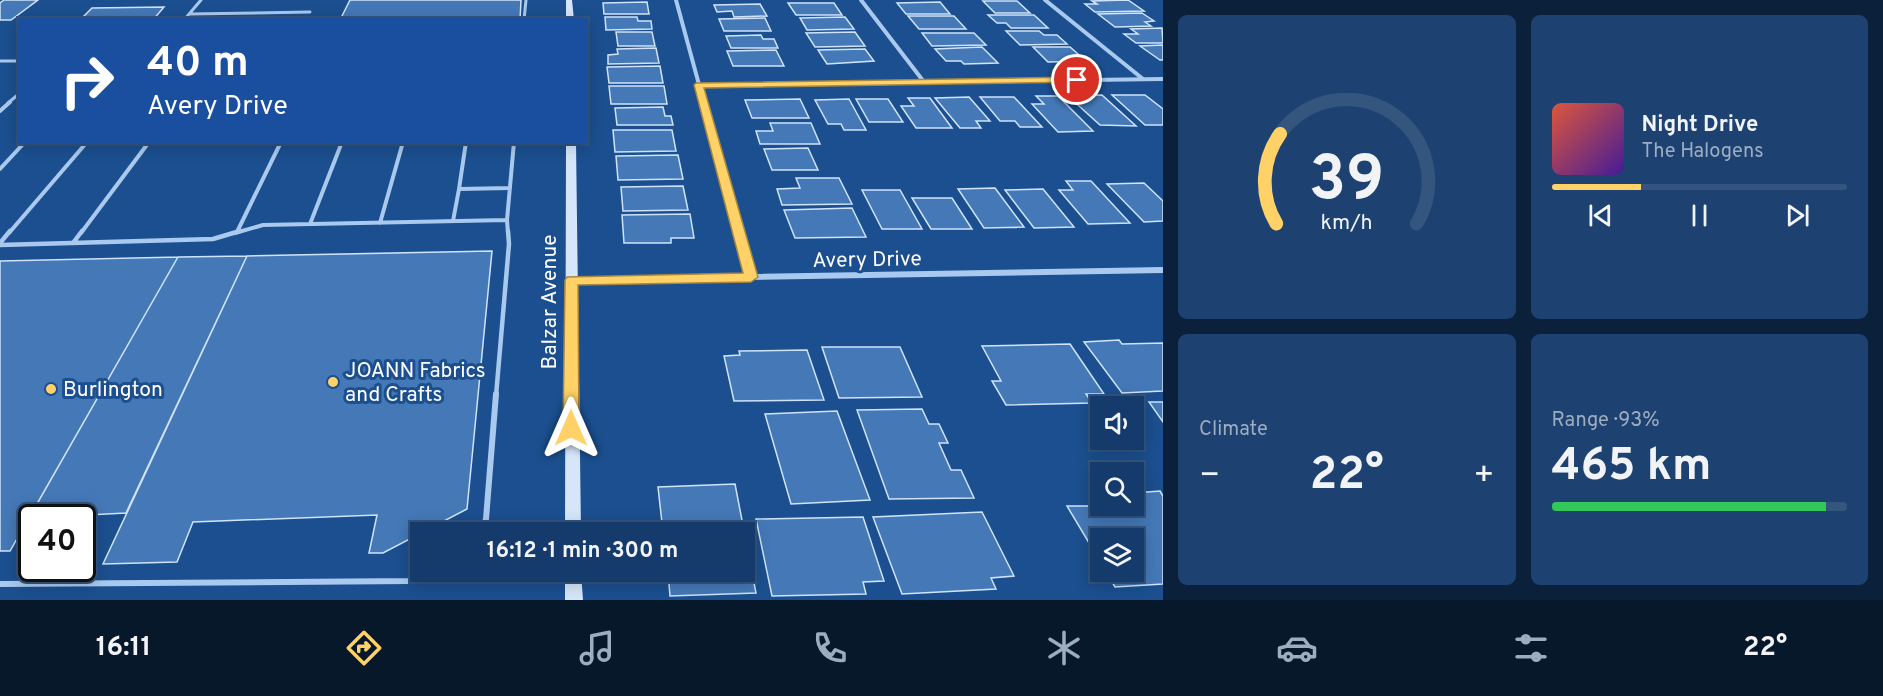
<!DOCTYPE html>
<meta charset="utf-8">
<style>
:root{--surface:#143b6b;--page:#1d4271;--text:#f1f3f6;--muted:#9dadc1;--line:#33557e;--accent:#ffd166}
body{margin:0;font-family:Overpass,sans-serif;background:var(--page);color:var(--text);height:100vh;display:flex;flex-direction:column;font-size:22px;white-space:nowrap}
*{box-sizing:border-box;margin:0}
p{font-size:20px;color:var(--muted)}
.icon{flex:none;width:33px;height:33px;fill:none;stroke:currentColor;stroke-width:2;stroke-linecap:round;stroke-linejoin:round}
.map{position:relative;flex:1;overflow:hidden}
.panel{display:flex;flex-direction:column;gap:15px;padding:15px;background:#0b203b;width:720px}
.panel>*{flex:none}
.banner{position:absolute;left:18px;top:18px;width:570px;height:126px;border-radius:0px;box-shadow:0 3px 15px #0003,0 0 0 2px var(--line);background:#1a4fa0;color:#fff;overflow:hidden}
.tools{position:absolute;left:1090px;top:396px;display:grid;gap:12px}
.tools a{display:grid;place-items:center;width:54px;height:54px;border-radius:0px;background:var(--surface);box-shadow:0 3px 15px #0003,0 0 0 2px var(--line);font-size:30px}
.speed{position:absolute;left:18px;top:504px;display:flex;gap:12px;font-size:30px;font-weight:700;text-align:center}
.speed>*{display:grid;place-content:center;width:78px;height:78px;border-radius:50%;background:var(--surface);box-shadow:0 3px 15px #0003,0 0 0 2px var(--line);line-height:1}
.speed .limit{border:3px solid #111;border-radius:9px;background:#fff;color:#111}
.pin{position:absolute;display:grid;place-items:center;width:51px;height:51px;color:#fff;margin:-26px;border:3px solid #fff;border-radius:50%;box-shadow:0 2px 6px #0007}
.me{position:absolute;width:66px;margin:-33px;rotate:0deg;stroke-linejoin:round;filter:drop-shadow(0 0 4px #0008)}
.turn{display:flex;align-items:center;gap:21px;height:126px;padding:0 30px;font-size:27px}
.turn .icon{width:78px;height:78px;stroke-width:2.5}
.turn b{display:block;font-size:42px;line-height:51px}
.big{font-size:45px;font-weight:700;line-height:1.1}
.panel .card{flex:1;display:flex;flex-direction:column;justify-content:center;gap:9px;min-width:0;padding:0 21px;border-radius:9px;background:var(--page)}
.panel .dial{align-items:center;gap:0}
.dial svg{height:156px;overflow:visible;fill:none;stroke:var(--line);stroke-width:7;stroke-linecap:round;text-anchor:middle}
.dial text{fill:var(--text);stroke:none}
.song{display:flex;align-items:center;gap:18px}
.cover{width:72px;height:72px;border-radius:9px;background:linear-gradient(135deg,hsl(10 70% 55%),hsl(260 70% 35%))}
.played{height:6px;border-radius:3px;background:linear-gradient(90deg,var(--accent) 30%,var(--line) 30%)}
.keys{display:flex;justify-content:space-around;direction:ltr}
.heat{display:flex;justify-content:space-between;align-items:center;font-size:33px;direction:ltr}
.charge{height:9px;border-radius:4px;background:linear-gradient(90deg,#34c759 93%,var(--line) 0)}
.panel .tiles{flex:1;display:grid;gap:15px;grid-template-columns:repeat(2,1fr)}
.trip{position:absolute;left:410px;top:522px;width:345px;height:60px;border-radius:0px;background:var(--surface);box-shadow:0 3px 15px #0003,0 0 0 2px var(--line);font-weight:700;line-height:60px;text-align:center}
.tabs{display:flex;height:96px;justify-content:space-around;align-items:center;background:#08182b;color:var(--muted)}
.tabs .icon{width:42px;height:42px}
.tabs .on{color:var(--accent)}
.tabs b{font-size:27px;color:var(--text)}
main{display:flex;flex:1;min-height:0}
.map>svg:first-child{display:block}
.building{fill:#4478b7;stroke:#cfe3fa;stroke-width:1.5}
.lines{fill:none;stroke-linecap:round;stroke-linejoin:round}
.lane-far3{stroke:#a9c9ee;stroke-width:3}
.lane-far2{stroke:#a9c9ee;stroke-width:4}
.lane-far1{stroke:#a9c9ee;stroke-width:4.5}
.lane{stroke:#a9c9ee;stroke-width:6}
.street-far2{stroke:#a9c9ee;stroke-width:4}
.street-far1{stroke:#a9c9ee;stroke-width:4.5}
.street{stroke:#a9c9ee;stroke-width:6}
.secondary{fill:#d6e6fa;fill-rule:evenodd}
.route{fill:#ffd166;stroke:#a68842;stroke-width:1.5}
.poi-dot{fill:#ffd166;stroke:#1b4f8f;stroke-width:2}
.labels{text-anchor:middle;stroke-width:6;stroke-linejoin:round;paint-order:stroke}
.street-label{font-size:21px;fill:#fff;stroke:#1b4f8f}
.poi-label{font-size:21px;fill:#fff;stroke:#1b4f8f;text-anchor:start}
</style>
<main>
<div class="map">
<svg width="1163" height="600" viewBox="0 0 1163 600">
<rect width="100%" height="100%" fill="#1b4f8f"/>
<path class="building" d="M4,0H38L11,20H0V3Z
M350,0H521L520,20H340Z
M1128,0L1144,11L1095,12L1085,4H1097L1092,1Z
M983,1H1017L1030,13H995Z
M647,2L649,14H604L603,3Z
M940,2L950,14H906L897,3Z
M788,3H834L842,15H796Z
M760,4L767,16L734,17L732,11L717,12L714,5Z
M164,7L153,20H80L92,8Z
M1142,13L1154,21L1145,22L1151,26L1115,27L1098,14Z
M988,15H1034L1048,28H1011L1006,23H997Z
M908,16H954L966,29H919Z
M605,17H637L638,21H651L652,29L606,30Z
M845,17L854,29L807,30L800,18Z
M765,18L771,31H724L719,19Z
M1162,28L1163,43H1136L1124,34H1138L1131,29Z
M1006,31H1039L1044,35H1057L1067,44L1020,45Z
M616,32H652L655,46H618Z
M855,32L865,46L815,47L806,33Z
M922,33H974L986,45L932,46Z
M761,35L763,39H774L778,48H731L726,36Z
M1163,45V60H1160L1140,46Z
M982,47L998,63L964,64L961,61H946L935,49Z
M1033,47H1070L1086,61L1048,62Z
M656,48L659,63L608,64V55L618,54L617,49Z
M865,49L874,61L827,64L818,50Z
M776,50L784,66H733L727,51Z
M660,66L663,83H609L607,67Z
M609,86H664L667,104H611Z
M1102,95L1136,126L1100,125L1068,96Z
M1112,95H1145L1163,109V125H1145Z
M1036,96H1058L1093,131L1058,132L1032,104H1044Z
M969,97L990,121H976L981,128H960L935,98Z
M980,97H1014L1042,127H1020L1015,121H1000Z
M908,98H930L952,128H916L901,106H914Z
M800,99L809,118H752L745,100Z
M849,99L866,130H844L841,124H828L815,100Z
M856,99H888L903,122H869Z
M663,107L665,116H671L673,125H617L615,108Z
M770,123H811L820,144H760L756,131H773Z
M613,130H672L676,151L615,152Z
M808,148L818,170H772L764,149Z
M678,155L683,179L618,180L616,156Z
M796,178H839L852,204L782,205L777,189L800,188Z
M1066,181H1091L1130,223L1088,224L1059,190H1073Z
M1144,183L1163,201V221L1144,222L1107,184Z
M683,186L688,210L623,211L621,187Z
M995,188L1024,227L984,228L958,189Z
M1043,189L1074,227L1034,228L1005,190Z
M862,190H900L922,229H882Z
M912,198H952L972,229H931Z
M852,208L866,237L795,238L784,210Z
M690,214L694,238H671V243H624L622,215Z
M492,251L467,509L383,553H369L377,515L193,522L177,562L103,564L247,256Z
M247,256L126,513L29,518L178,257Z
M178,257L10,551H0V261Z
M1119,340L1122,344L1163,343V391L1122,393L1084,342Z
M1070,344L1104,394H1086L1092,403L1006,405L992,381H1001L982,346Z
M822,347H900L922,397L839,398Z
M807,350L824,400L734,401L724,356L740,355L739,351Z
M1149,402H1163V422Z
M922,409L929,424H939L948,443H939L951,470H961L974,498L889,499L857,410Z
M837,411L870,500L791,504L765,414Z
M735,484L756,593L670,596L668,572H744V532H663L658,487Z
M1160,491L1163,496V584L1115,587L1106,572H1134V538H1101V563L1067,506H1134V493Z
M982,512L1014,576L991,578L996,589L902,594L873,517Z
M863,517L884,581L863,582L866,594L772,596L756,519Z"/>
<g class="lines">
<path class="lane-far3" d="M189,14L310,12
M184,20L201,0
M524,20L526,0
M0,61H20
M8,103L20,93"/>
<path class="lane-far2" d="M0,111L10,102
M466,142L459,189L510,188
M0,169L25,142
M507,220L508,233
M453,221L459,189
M380,223L403,142
M310,224L342,142
M237,232L281,142
M9,233L87,142
M81,233L149,142
M235,233L263,225L507,220L514,142"/>
<path class="lane-far1" d="M0,243L10,231
M73,243L82,231
M0,245L213,239L240,231
M496,396L509,244L508,231"/>
<path class="lane" d="M481,532L486,519L496,394
M0,584L411,581L447,572"/>
<path class="street-far2" d="M676,0L704,103
M861,0L924,82
M1045,0L1143,79
M699,85L1163,79"/>
<path class="street-far1" d="M704,102L739,233"/>
<path class="street" d="M739,231L751,277
M572,280L1163,270"/>
<path class="secondary" d="M566,0H572L574,20H566Z
M566,142H576L581,532H565Z
M565,572H581L583,600H565Z"/>
</g>
<path class="route" d="M1077,77L1081,78V82L704,88L758,277L751,282L578,285L579,428L577,433L571,435L566,433L563,428L565,280L567,277L743,273L694,85L696,83Z"/>
<g class="poi-dot">
<circle cx="333" cy="382" r="6"/>
<circle cx="51" cy="389" r="6"/>
</g>
<g class="labels">
<g class="street-label">
<text transform="translate(867 259) rotate(-1)" y="7">Avery Drive</text>
<text transform="translate(549 302) rotate(-90)" y="7">Balzar Avenue</text>
</g>
<g class="poi-label">
<text x="345" y="377">JOANN Fabrics<tspan x="345" dy="24">and Crafts</tspan></text>
<text x="63" y="396">Burlington</text>
</g>
</g>
</svg>
<div class="tools">
<a><svg class="icon" aria-label="sound" viewBox="0 0 24 24"><path d="M4 9h4l5-4v14l-5-4H4zM17 9q2 3 0 6"/></svg></a>
<a><svg class="icon" aria-label="search" viewBox="0 0 24 24"><circle cx="10" cy="10" r="6"/><path d="M15 15l6 6"/></svg></a>
<a><svg class="icon" aria-label="layers" viewBox="0 0 24 24"><path d="M12 4l9 5-9 5-9-5zM3 14l9 5 9-5"/></svg></a>
</div>
<div class="speed"><div class="limit">40</div></div>
<div class="pin" style="left:1077px;top:80px;background:#d93025"><svg class="icon" aria-label="arrive" viewBox="0 0 24 24"><path d="M6 21V4h12l-3 4 3 4H6"/></svg></div>
<svg class="me" style="left:571px;top:428px" viewBox="-20 -20 40 40"><path d="M0-17L14 15 0 8-14 15z" fill="#ffd166" stroke="#fff" stroke-width="4"/></svg>
<div class="trip">16:12 · 1 min · 300 m</div>
<div class="banner">
<div class="turn"><svg class="icon" aria-label="right" viewBox="0 0 24 24"><path d="M7 20v-9h11M14 6l5 5-5 5"/></svg><div><b>40 m</b>Avery Drive</div></div>
</div>
</div>
<section class="panel">
<div class="tiles">
<div class="card dial"><svg viewBox="0 0 100 80">
<path d="M14 69A42 42 0 1 1 86 69"/>
<path d="M14 69A42 42 0 0 1 16 23" stroke="#ffd166"/>
<text x="50" y="56" font-size="32" font-weight="700">39</text>
<text x="50" y="72" font-size="11">km/h</text>
</svg></div>
<div class="card">
<div class="song"><i class="cover"></i><div><b>Night Drive</b><p>The Halogens</p></div></div>
<div class="played"></div>
<div class="keys"><svg class="icon" aria-label="previous" viewBox="0 0 24 24"><path d="M18 5L8 12l10 7zM5 5v14"/></svg><svg class="icon" aria-label="pause" viewBox="0 0 24 24"><path d="M8 5v14M16 5v14"/></svg><svg class="icon" aria-label="next" viewBox="0 0 24 24"><path d="M6 5l10 7-10 7zM19 5v14"/></svg></div>
</div>
<div class="card"><p>Climate</p>
<div class="heat"><a>−</a><b class="big">22°</b><a>+</a></div>
</div>
<div class="card"><p>Range · 93%</p><b class="big">465 km</b><div class="charge"></div></div>
</div>
</section>
</main>
<nav class="tabs">
<b>16:11</b>
<svg class="icon on" aria-label="directions" viewBox="0 0 24 24"><path d="M12 3l9 9-9 9-9-9zM9 14v-3h6M13 9l2 2-2 2"/></svg>
<svg class="icon" aria-label="music" viewBox="0 0 24 24"><path d="M9 18V5l10-2v13"/><circle cx="6" cy="18" r="3"/><circle cx="16" cy="16" r="3"/></svg>
<svg class="icon" aria-label="phone" viewBox="0 0 24 24"><path d="M5 4h4l2 5-3 2q2 4 5 5l2-3 5 2v4C11 20 4 13 5 4z"/></svg>
<svg class="icon" aria-label="climate" viewBox="0 0 24 24"><path d="M12 3v18M4 7l16 10M4 17L20 7"/></svg>
<svg class="icon" aria-label="car" viewBox="0 0 24 24"><path d="M5 17H2v-5l4-1 3-4h7l3 4 3 1v5h-3M9 17h6M6 11h13"/><circle cx="7" cy="17" r="2"/><circle cx="17" cy="17" r="2"/></svg>
<svg class="icon" aria-label="filters" viewBox="0 0 24 24"><path d="M4 7h16M4 17h16"/><circle cx="9" cy="7" r="2"/><circle cx="15" cy="17" r="2"/></svg>
<b>22°</b>
</nav>
